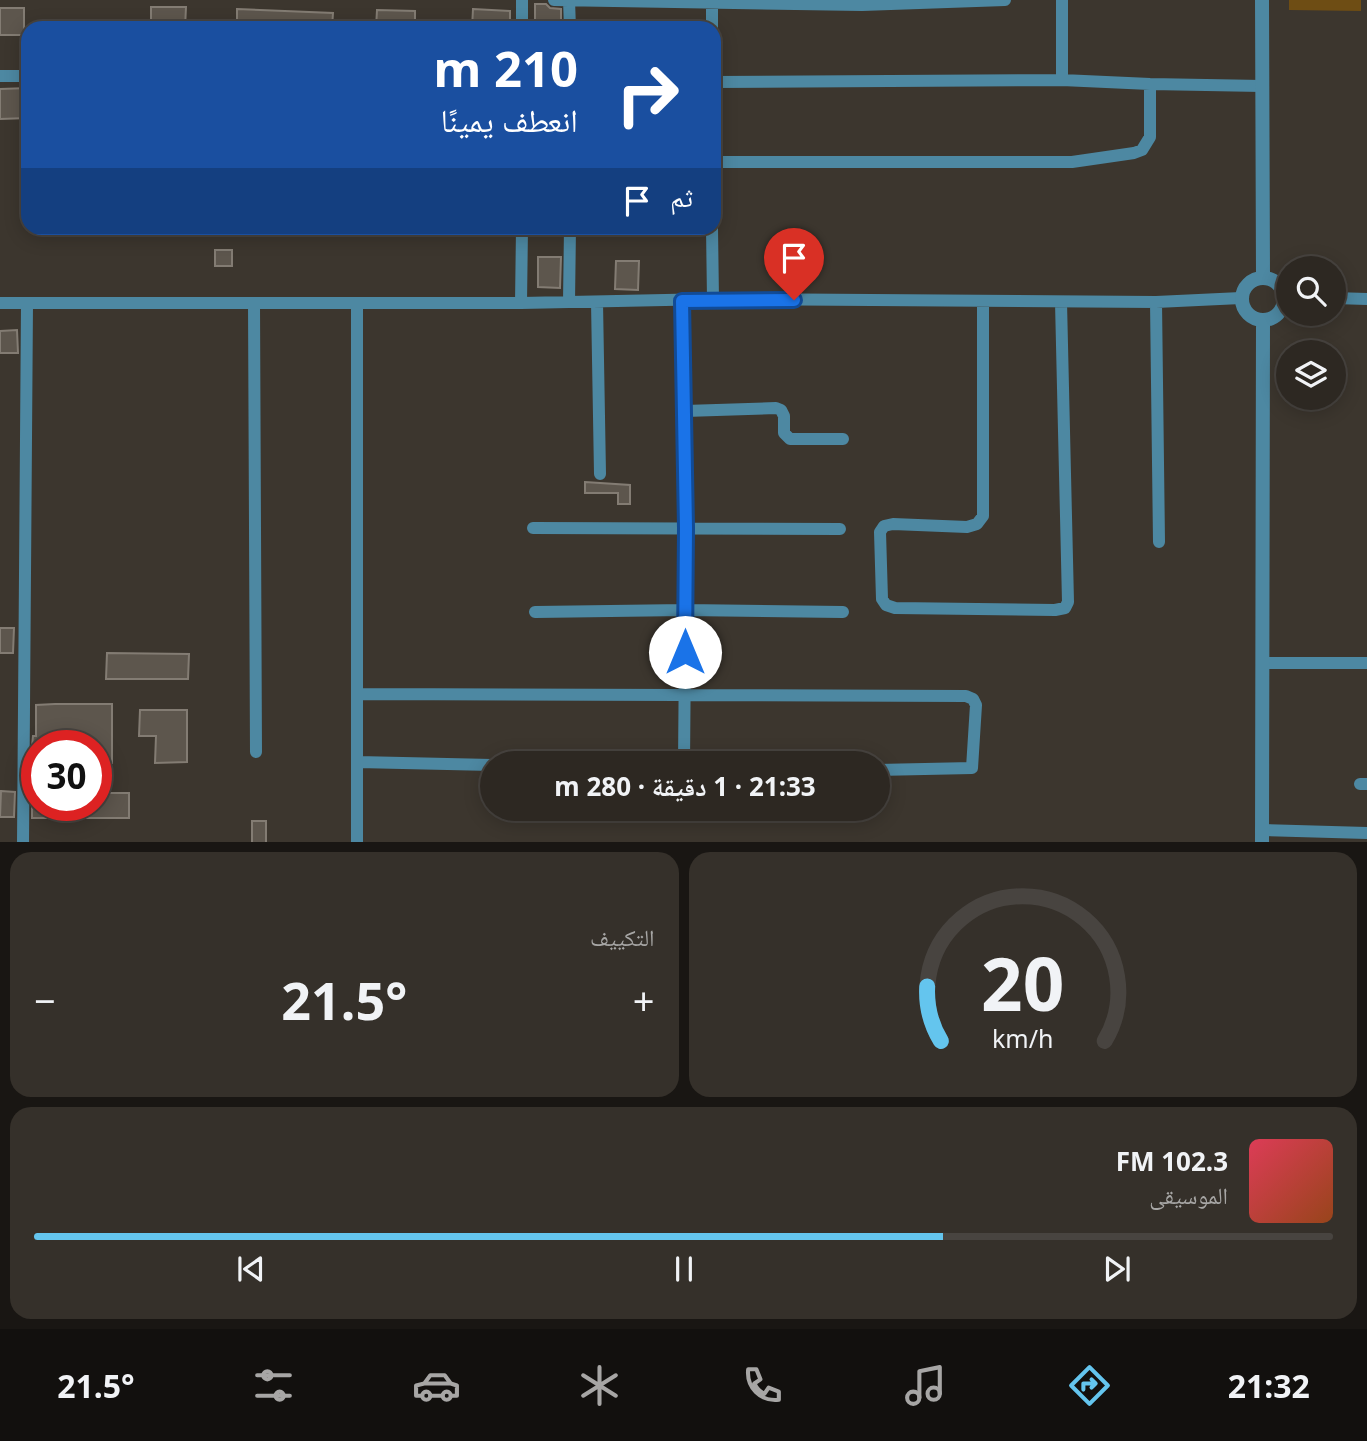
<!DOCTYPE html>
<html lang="ar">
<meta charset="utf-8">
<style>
:root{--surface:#2d2822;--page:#35302a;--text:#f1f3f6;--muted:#a7a6a5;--line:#484440;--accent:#64c5ee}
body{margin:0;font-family:"Noto Sans","Noto Naskh Arabic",sans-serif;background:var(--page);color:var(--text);direction:rtl;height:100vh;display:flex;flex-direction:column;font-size:26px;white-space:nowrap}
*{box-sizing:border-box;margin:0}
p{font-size:23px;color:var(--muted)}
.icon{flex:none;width:38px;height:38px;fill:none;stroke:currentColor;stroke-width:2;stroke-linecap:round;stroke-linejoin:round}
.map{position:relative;height:842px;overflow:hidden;direction:ltr}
.drawer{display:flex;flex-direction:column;gap:10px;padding:10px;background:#191613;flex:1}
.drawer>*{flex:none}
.top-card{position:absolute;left:21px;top:21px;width:700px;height:214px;border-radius:21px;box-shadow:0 4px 18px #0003,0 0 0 2px var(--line);direction:rtl;background:#1a4fa0;color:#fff;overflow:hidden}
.fabs{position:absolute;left:1276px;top:256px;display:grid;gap:14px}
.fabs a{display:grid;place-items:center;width:70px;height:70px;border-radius:50%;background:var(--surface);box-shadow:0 4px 18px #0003,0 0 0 2px var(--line);font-size:35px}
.speed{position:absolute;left:21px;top:730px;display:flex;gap:14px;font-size:35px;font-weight:700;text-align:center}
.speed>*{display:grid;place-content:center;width:91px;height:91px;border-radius:50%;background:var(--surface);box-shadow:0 4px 18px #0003,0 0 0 2px var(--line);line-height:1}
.speed .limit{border:10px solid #d22;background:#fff;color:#111}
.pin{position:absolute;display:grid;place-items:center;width:60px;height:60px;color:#fff;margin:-72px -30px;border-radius:50% 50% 50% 0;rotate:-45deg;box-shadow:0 0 7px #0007}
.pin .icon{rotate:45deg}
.me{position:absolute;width:77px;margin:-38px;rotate:0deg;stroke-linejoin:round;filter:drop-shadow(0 0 5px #0008)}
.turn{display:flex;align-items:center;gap:24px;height:147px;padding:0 28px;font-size:32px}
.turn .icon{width:91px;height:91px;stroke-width:2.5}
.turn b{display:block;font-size:49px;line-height:60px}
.then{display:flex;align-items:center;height:66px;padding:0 28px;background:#0003;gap:14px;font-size:26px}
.big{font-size:52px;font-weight:700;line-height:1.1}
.drawer .tile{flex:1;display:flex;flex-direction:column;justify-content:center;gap:10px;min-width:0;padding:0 24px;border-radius:21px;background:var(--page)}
.drawer .dial{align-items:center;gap:0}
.dial svg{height:182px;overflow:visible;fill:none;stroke:var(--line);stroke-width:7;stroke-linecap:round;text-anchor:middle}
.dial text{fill:var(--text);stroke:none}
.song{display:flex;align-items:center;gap:21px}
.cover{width:84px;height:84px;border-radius:10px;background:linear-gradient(135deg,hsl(350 70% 55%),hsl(20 70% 35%))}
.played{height:7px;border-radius:4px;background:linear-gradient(90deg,var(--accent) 70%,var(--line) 70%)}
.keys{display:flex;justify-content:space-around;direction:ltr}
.heat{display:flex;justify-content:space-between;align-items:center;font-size:38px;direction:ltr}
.drawer .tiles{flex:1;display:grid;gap:10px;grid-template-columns:1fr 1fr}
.tile:last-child{grid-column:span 2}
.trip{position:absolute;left:480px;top:751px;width:410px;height:70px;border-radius:35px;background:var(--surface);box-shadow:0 4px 18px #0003,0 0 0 2px var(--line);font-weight:700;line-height:70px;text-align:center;direction:rtl}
.tabs{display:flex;height:112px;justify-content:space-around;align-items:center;background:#12100e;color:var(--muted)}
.tabs .icon{width:49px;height:49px}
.tabs .current{color:var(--accent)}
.tabs b{font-size:32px;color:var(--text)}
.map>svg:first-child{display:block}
.green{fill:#6e4d14}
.building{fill:#5d564d;stroke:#837c73;stroke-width:2}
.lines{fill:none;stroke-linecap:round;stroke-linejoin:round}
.minor{stroke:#4d88a2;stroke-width:12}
.tertiary{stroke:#4d88a2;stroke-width:14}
.route-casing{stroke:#114b97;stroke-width:18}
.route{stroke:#1a73e8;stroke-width:12}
</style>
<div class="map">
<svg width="1367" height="843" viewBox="0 0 1367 843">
<rect width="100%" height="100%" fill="#3c362e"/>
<path class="green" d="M1289,0H1361V11L1289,10Z"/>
<path class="building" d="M535,4H546L550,8L561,9V28H535Z
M151,7H186L185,28H151Z
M0,8H24V35H0Z
M237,9L333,13L332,28H237Z
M473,9L510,11V28H472Z
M377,10L415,11V28H376Z
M28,88V118L0,119V89Z
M215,250H232V266H215Z
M538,257H561L560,288L538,287Z
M616,261H639L638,290L615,289Z
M17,330L18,353H0V331Z
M585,482L630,485V504H618V493H585Z
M0,628H14L13,653H0Z
M107,653L189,654L188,679H106Z
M55,704H112V763H96V746H32L33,736H36V705Z
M140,710H187V762L155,763L156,736H139Z
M1,791L15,792L14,817H0Z
M32,793H37V805H98V793H129V818H32Z
M252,821H266V843H252Z"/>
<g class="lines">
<path class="minor" d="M522,0V28
M554,0L862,5L1005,0
M569,0L570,28
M1062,0V80
M712,28V3
M0,76H28
M714,82L1062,80L1150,84L1262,86
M714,162H1072L1134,153L1142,150L1150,137V84
M712,228L713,299
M1284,298H1288
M1334,298L1367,299
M682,301L686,528L684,763
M983,301V516L977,524L967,527L893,524L884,526L880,532L882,599L886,605L895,608L1055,610L1065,608L1068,602L1061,302
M569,302L570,228
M597,302L600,474
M1156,302L1159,542
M0,303H521L713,299L1156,302L1241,298
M254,303L256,752
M521,303L522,228
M685,411L776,408L781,410L784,416V433L790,439H843
M533,528L840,529
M535,612L685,610L843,612
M1262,663H1367
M358,694L966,696L973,699L976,705L972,768L877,770
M358,762L492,765
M1360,784H1367
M1261,830L1367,833
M23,843L27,304
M357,843V303"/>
<path class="tertiary" d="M1262,0L1263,277
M1242 299a21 21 0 1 1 42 0a21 21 0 1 1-42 0Z
M1262,843L1263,320"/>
</g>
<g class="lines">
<defs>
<path id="route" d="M685,652L686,528L682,301L794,300"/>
</defs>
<use href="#route" class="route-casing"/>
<use href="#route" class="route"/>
</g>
</svg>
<div class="fabs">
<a><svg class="icon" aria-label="search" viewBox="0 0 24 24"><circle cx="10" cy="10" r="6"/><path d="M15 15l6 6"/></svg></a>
<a><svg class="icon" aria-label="layers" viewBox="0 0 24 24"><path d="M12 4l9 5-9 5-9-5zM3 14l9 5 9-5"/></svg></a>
</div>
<div class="speed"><div class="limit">30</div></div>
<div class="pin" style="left:794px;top:300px;background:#d93025"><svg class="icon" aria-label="arrive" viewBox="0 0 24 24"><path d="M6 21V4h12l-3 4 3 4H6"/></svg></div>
<svg class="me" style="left:685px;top:652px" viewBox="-20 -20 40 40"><circle r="19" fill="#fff"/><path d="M0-13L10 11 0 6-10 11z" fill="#1a73e8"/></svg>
<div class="trip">21:33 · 1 دقيقة · 280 m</div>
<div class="top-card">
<div class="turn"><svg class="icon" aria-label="right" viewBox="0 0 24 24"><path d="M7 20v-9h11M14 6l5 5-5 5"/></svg><div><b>210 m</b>انعطف يمينًا</div></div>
<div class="then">ثم<svg class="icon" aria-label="arrive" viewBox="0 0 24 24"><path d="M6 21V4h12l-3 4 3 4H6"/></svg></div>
</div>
</div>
<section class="drawer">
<div class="tiles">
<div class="tile dial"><svg viewBox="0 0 100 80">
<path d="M14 69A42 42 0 1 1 86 69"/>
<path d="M14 69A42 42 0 0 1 8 45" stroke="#64c5ee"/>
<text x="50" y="56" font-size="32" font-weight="700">20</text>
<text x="50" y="72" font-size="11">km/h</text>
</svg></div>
<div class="tile"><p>التكييف</p>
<div class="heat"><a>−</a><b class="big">21.5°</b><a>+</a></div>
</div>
<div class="tile">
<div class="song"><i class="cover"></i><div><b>102.3 FM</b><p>الموسيقى</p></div></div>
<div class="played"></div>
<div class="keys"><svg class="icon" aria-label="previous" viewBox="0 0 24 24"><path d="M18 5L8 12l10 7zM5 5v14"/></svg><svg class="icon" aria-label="pause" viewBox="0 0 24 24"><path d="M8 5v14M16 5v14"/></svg><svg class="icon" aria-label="next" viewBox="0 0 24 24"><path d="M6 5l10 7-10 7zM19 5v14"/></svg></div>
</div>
</div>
</section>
<nav class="tabs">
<b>21:32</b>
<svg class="icon current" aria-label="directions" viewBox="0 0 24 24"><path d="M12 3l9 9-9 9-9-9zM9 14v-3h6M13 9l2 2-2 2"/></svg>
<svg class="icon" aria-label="music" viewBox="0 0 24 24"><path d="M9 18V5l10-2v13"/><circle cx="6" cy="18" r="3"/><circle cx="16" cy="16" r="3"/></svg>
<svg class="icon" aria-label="phone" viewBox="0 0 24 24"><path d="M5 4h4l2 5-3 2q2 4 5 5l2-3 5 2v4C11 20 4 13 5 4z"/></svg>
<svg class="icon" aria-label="climate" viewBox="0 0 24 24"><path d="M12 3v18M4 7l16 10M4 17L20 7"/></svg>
<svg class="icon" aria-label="car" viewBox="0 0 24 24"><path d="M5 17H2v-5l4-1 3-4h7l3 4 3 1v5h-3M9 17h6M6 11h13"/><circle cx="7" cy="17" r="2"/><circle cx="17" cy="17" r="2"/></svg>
<svg class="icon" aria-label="filters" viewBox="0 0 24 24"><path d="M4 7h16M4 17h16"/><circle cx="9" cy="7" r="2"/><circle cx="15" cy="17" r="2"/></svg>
<b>21.5°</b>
</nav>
